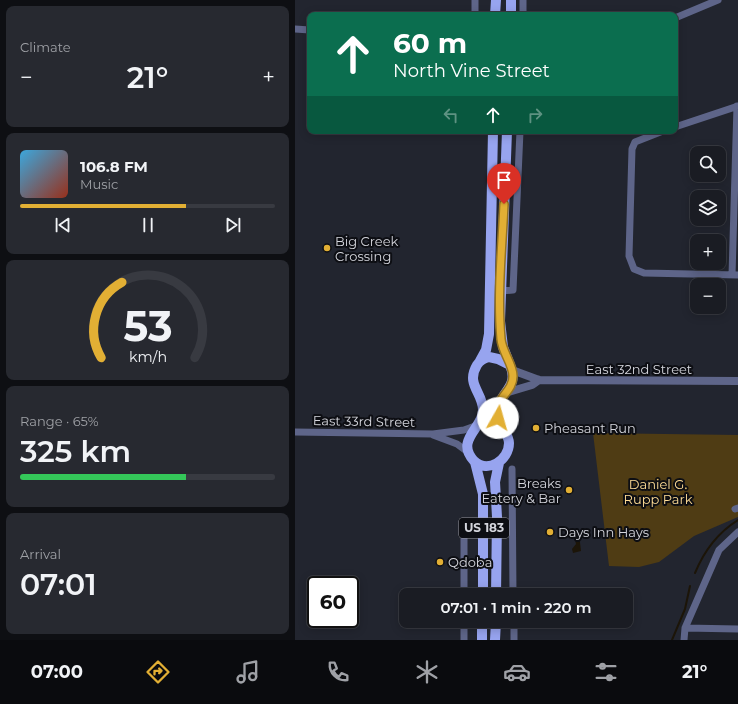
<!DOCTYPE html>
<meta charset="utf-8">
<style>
:root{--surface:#1a1c23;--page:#272930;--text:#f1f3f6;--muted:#9fa1a6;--line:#383a41;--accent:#e2af34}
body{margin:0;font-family:Montserrat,sans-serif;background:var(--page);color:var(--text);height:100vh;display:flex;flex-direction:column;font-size:15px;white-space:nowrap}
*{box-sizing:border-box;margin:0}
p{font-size:13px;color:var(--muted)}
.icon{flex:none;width:22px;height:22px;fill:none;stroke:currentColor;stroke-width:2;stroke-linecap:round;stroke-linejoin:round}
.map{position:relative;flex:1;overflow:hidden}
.drawer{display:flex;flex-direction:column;gap:6px;padding:6px;background:#0e0f13;width:295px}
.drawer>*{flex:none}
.top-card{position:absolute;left:12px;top:12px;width:371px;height:122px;border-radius:8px;box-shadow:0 2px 10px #0003,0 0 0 1px var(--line);background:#0b6e4f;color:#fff;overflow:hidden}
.controls{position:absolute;left:395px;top:146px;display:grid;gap:8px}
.controls a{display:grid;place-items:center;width:36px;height:36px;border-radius:8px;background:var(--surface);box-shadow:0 2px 10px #0003,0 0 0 1px var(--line);font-size:20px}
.speed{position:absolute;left:12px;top:576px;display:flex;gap:8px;font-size:20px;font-weight:700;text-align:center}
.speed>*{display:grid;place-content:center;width:52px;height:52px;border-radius:50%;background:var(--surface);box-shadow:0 2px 10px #0003,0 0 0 1px var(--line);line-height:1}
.speed .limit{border:2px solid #111;border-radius:6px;background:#fff;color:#111}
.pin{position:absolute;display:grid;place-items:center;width:34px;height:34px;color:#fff;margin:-41px -17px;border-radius:50% 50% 50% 0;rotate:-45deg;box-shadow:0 0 4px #0007}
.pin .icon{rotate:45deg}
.me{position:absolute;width:44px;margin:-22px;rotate:7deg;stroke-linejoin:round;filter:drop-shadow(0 0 3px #0008)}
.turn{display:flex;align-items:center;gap:14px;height:84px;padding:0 20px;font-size:18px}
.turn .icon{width:52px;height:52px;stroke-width:2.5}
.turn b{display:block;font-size:28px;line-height:34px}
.lanes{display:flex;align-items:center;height:38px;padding:0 20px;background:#0003;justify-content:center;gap:20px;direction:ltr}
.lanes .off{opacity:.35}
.big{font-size:30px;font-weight:600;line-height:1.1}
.drawer .tile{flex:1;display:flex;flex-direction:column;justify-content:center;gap:6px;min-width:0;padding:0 14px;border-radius:8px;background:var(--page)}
.drawer .dial{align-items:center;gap:0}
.dial svg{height:104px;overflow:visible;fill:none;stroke:var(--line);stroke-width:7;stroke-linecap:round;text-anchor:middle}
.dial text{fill:var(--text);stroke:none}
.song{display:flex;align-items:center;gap:12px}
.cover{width:48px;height:48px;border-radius:6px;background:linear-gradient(135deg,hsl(200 70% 55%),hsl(10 70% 35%))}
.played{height:4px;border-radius:2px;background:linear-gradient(90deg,var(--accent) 65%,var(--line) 65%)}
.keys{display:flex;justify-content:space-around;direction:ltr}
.heat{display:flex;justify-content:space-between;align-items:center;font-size:22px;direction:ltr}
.charge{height:6px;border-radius:3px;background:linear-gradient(90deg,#34c759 65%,var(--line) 0)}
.trip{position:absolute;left:104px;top:588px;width:234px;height:40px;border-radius:8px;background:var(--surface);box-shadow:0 2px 10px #0003,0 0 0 1px var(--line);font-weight:600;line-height:40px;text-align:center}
.menu{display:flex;height:64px;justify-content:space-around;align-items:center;background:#0a0b0e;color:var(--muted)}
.menu .icon{width:28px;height:28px}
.menu .selected{color:var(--accent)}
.menu b{font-size:18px;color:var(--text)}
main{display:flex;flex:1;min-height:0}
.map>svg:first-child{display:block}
.green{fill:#4f3c14}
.water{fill:#1c1508}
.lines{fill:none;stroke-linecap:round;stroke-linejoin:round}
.stream{stroke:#1c1508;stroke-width:2}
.minor{stroke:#5e6589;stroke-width:7}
.tertiary{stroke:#5e6589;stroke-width:8}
.primary{stroke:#97a4ef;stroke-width:10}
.route-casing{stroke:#937222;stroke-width:10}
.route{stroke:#e2af34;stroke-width:7}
.poi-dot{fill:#e2af34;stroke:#0d0e13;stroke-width:1.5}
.labels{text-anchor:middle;stroke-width:4;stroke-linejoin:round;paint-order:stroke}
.shield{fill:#0d0e13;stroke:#9899a0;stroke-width:1}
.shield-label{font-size:12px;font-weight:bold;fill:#d4d5dc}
.poi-label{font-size:13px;fill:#d4d5dc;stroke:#0d0e13;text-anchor:start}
.street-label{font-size:13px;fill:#d4d5dc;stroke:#0d0e13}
.park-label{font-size:13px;fill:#ffdd96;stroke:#0d0e13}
</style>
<main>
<section class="drawer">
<div class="tile"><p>Climate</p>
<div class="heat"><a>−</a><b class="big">21°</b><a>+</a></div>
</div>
<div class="tile">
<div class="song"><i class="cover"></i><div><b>106.8 FM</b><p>Music</p></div></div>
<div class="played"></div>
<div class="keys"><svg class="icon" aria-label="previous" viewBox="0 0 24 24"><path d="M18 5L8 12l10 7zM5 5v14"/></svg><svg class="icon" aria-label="pause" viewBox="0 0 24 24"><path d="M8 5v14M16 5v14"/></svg><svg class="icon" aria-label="next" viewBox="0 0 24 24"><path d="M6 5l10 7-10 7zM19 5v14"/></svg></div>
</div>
<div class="tile dial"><svg viewBox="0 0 100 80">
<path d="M14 69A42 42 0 1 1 86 69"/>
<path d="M14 69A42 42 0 0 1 30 11" stroke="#e2af34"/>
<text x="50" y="56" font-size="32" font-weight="700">53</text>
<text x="50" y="72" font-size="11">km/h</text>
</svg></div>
<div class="tile"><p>Range · 65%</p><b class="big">325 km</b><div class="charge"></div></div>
<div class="tile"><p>Arrival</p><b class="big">07:01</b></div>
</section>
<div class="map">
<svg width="443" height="640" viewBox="0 0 443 640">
<rect width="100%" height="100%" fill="#22252f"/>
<path class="green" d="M298,433L443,435V517L399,536L364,562L344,567L314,566Z"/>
<path class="water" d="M284,534L286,551L278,553L277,549L281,544L279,535Z"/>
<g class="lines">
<path class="stream" d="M400,573C409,551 422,533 443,520
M377,640L390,609L395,586"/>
<path class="minor" d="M180,15V0
M228,15V0
M380,18L423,0
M0,29L15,30
M380,127L443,106
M368,131L340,142L337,149L334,256L339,269L349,273L443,275
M437,275L442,106
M206,291L218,290L225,131
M0,432L138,434L169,430L180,426
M138,435L162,444L174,453
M217,469L218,595
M440,509L443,508
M169,595V525
M219,621V640
M390,628L443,629
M169,640V621
M389,640L390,628L424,550L443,532"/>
<path class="tertiary" d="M217,370L244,380L443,381
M210,393L237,385L244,380"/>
<path class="primary" d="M200,15L201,0
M216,15V0
M212,131L205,321L208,347L215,365
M194,357L203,359L215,365C227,393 193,393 206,424C209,430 214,437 214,443C214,460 193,474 179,461C160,440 187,429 188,411C189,393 170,385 182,365C185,360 188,358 194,357Z
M185,361L191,350L194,334L198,131
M180,462L188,494V595
M201,595L202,517L200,482L204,463
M187,640V621
M200,640L201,621"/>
</g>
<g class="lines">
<defs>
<path id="route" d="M203,418C198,397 218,394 218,376C218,364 207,352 206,339C202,294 207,248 209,204"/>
</defs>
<use href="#route" class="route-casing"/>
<use href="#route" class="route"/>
</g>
<g class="poi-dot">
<circle cx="32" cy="248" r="4"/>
<circle cx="241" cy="428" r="4"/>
<circle cx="274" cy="490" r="4"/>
<circle cx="255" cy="532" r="4"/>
<circle cx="145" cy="562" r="4"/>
</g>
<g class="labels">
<rect class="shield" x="164" y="518" width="50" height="20" rx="3"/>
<g class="shield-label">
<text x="189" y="532">US 183</text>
</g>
<g class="poi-label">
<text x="40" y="246">Big Creek<tspan x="40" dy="15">Crossing</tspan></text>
<text x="249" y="433">Pheasant Run</text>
<text x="266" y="488" text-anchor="end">Breaks<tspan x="266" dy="15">Eatery &amp; Bar</tspan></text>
<text x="263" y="537">Days Inn Hays</text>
<text x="153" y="567">Qdoba</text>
</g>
<g class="street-label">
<text x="344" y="374">East 32nd Street</text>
<text transform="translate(69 421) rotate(1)" y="5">East 33rd Street</text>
</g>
<g class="park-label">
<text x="363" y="489">Daniel G.<tspan x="363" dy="15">Rupp Park</tspan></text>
</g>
</g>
</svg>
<div class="controls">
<a><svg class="icon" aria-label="search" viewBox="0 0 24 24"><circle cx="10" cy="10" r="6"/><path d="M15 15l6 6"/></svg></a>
<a><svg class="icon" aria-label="layers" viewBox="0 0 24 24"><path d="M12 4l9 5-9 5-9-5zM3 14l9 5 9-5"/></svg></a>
<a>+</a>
<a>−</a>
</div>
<div class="speed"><div class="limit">60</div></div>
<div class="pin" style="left:209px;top:204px;background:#d93025"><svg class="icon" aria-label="arrive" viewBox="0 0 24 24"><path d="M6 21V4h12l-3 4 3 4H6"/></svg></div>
<svg class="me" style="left:203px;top:418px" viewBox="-20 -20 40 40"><circle r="19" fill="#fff"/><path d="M0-13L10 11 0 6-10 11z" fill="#e2af34"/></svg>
<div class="trip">07:01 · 1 min · 220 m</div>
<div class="top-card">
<div class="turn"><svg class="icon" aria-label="ahead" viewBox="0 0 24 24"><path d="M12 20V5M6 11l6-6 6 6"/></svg><div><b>60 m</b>North Vine Street</div></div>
<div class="lanes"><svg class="icon off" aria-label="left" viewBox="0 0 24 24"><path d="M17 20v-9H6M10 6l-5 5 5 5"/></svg><svg class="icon" aria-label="ahead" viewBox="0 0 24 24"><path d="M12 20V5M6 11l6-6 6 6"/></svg><svg class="icon off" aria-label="right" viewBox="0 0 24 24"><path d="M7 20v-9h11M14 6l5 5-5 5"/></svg></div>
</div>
</div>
</main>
<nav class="menu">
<b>07:00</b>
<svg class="icon selected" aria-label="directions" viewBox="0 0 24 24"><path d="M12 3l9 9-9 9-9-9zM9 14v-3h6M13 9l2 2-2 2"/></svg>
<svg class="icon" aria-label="music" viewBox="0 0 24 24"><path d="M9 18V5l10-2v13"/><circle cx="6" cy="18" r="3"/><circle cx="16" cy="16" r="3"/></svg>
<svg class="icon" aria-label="phone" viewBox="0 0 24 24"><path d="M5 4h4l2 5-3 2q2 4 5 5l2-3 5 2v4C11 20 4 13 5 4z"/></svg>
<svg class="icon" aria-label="climate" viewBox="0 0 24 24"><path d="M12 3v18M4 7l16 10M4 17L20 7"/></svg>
<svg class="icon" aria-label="car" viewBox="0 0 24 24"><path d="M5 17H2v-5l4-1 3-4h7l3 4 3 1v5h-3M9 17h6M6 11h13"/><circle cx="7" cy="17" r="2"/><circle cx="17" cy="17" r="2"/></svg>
<svg class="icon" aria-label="filters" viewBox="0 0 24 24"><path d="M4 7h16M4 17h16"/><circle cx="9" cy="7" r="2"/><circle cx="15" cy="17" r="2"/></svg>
<b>21°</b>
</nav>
